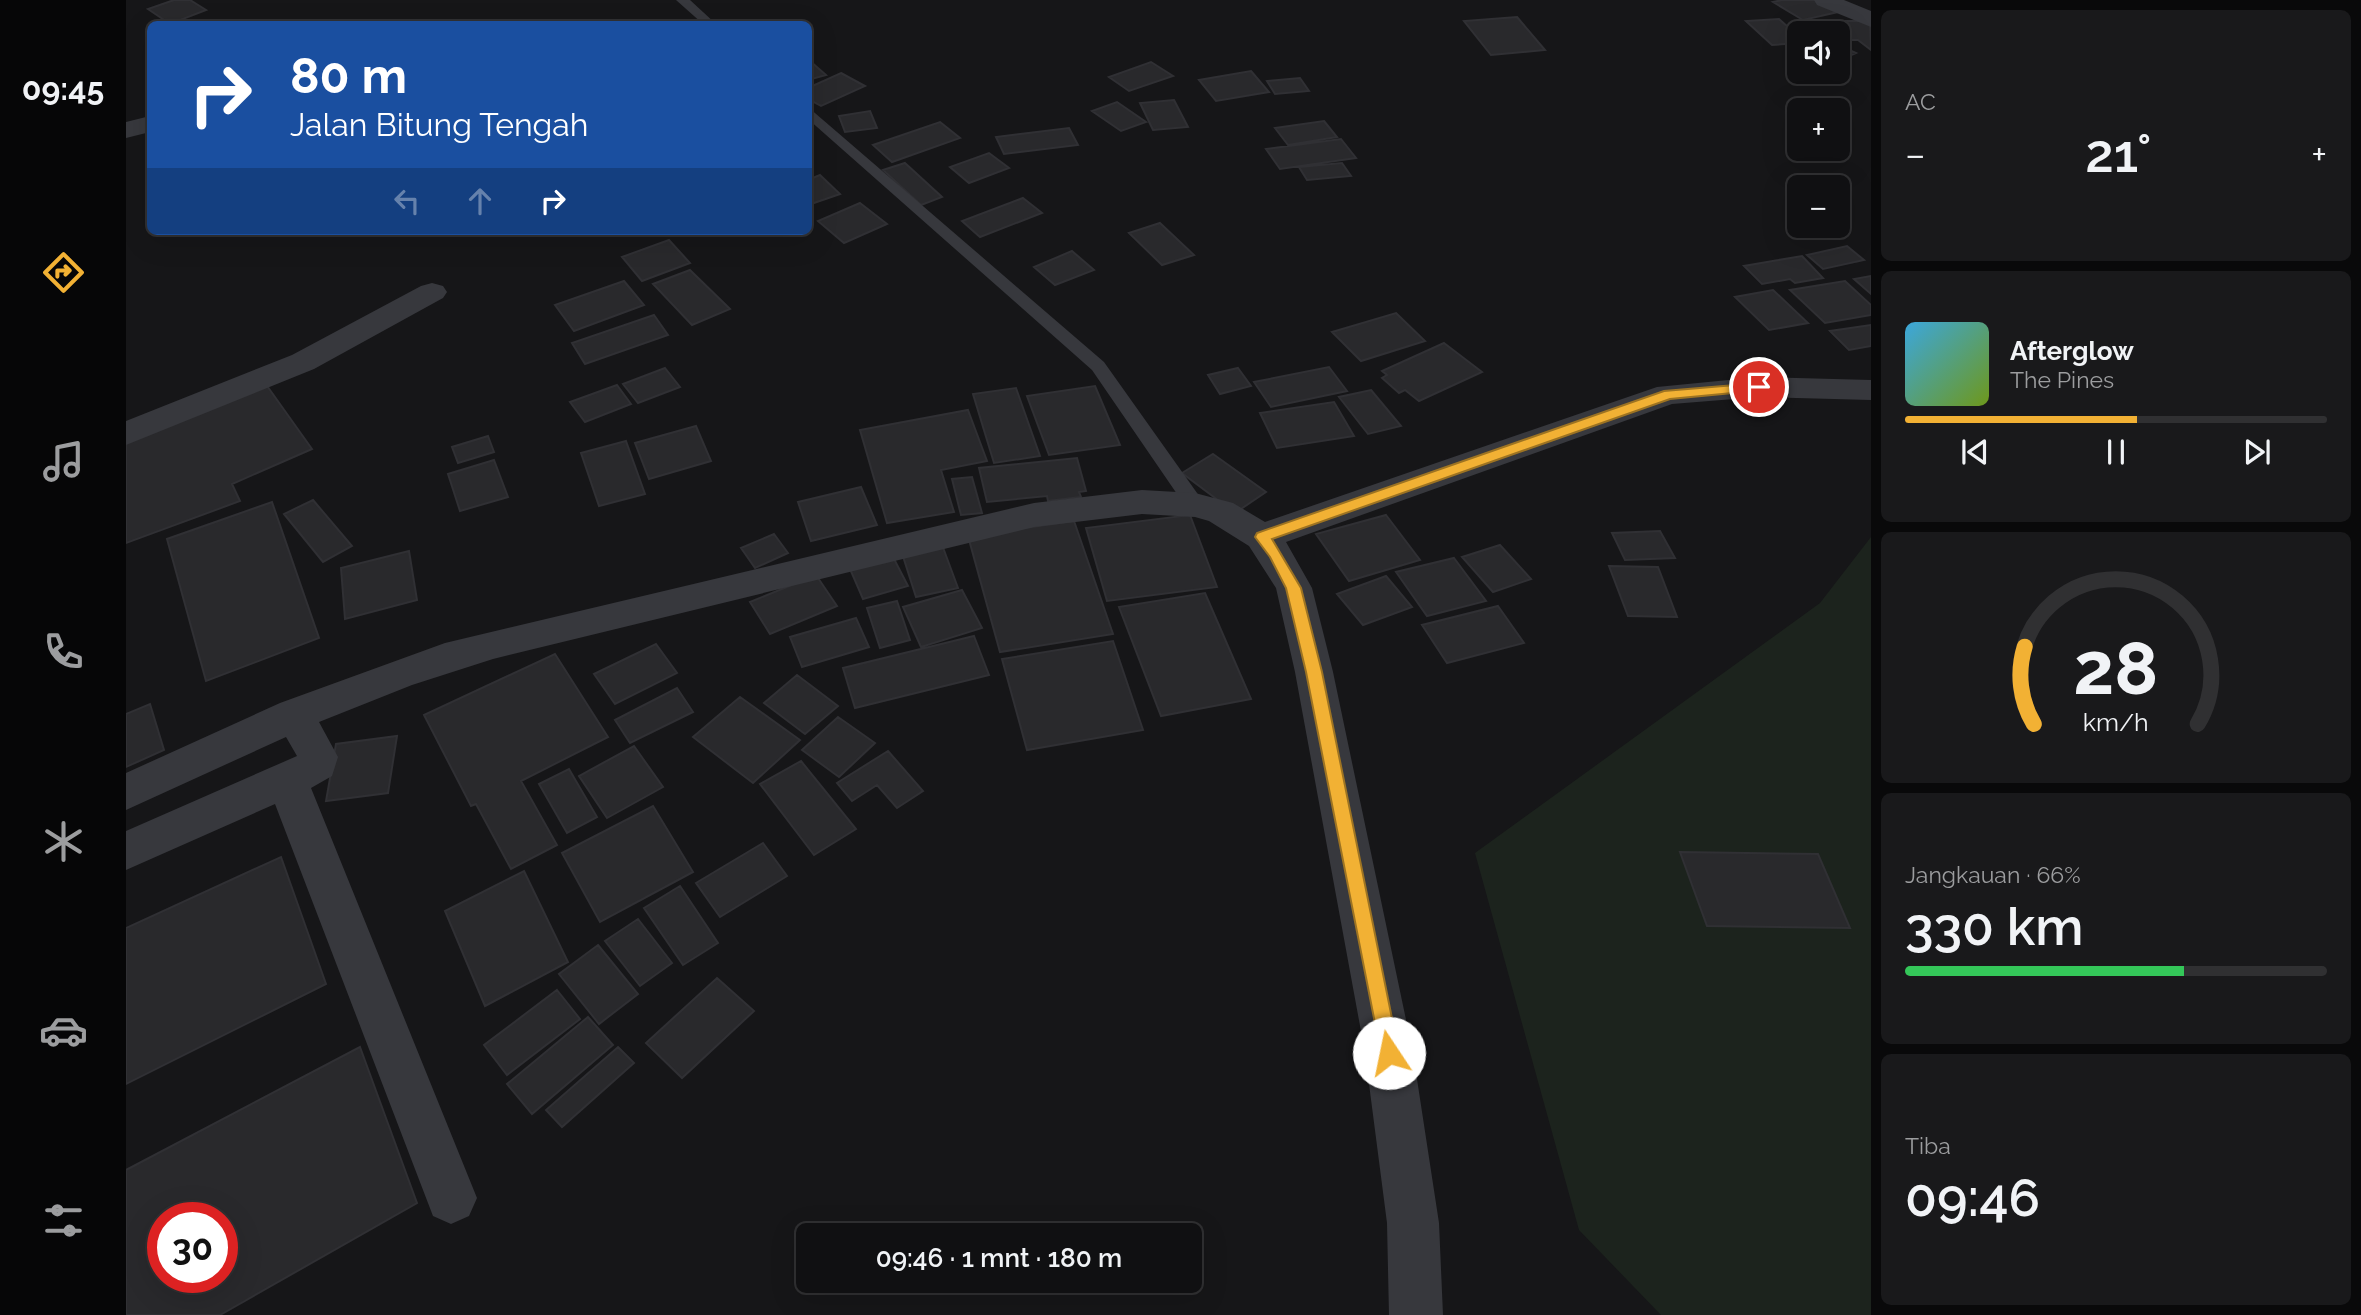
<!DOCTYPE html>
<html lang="id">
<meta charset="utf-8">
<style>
:root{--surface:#101012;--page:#19191b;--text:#f1f3f6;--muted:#9c9d9f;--line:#303032;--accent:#f2b134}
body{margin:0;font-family:Raleway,sans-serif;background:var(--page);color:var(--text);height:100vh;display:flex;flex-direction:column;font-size:26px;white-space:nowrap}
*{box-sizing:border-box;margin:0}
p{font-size:23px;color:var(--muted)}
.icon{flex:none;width:38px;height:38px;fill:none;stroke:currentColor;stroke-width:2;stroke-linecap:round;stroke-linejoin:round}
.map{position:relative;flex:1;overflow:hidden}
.panel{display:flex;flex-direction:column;gap:10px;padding:10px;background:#09090a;width:490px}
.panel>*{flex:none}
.hud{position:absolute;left:21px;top:21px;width:665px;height:214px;border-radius:10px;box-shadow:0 7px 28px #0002,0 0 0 2px var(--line);background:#1a4fa0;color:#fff;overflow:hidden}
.controls{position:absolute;left:1661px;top:21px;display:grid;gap:14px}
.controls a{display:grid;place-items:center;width:63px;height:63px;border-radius:10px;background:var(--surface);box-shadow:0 7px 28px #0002,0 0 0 2px var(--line);font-size:35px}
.speed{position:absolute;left:21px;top:1202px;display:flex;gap:14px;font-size:35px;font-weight:700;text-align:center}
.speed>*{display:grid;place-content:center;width:91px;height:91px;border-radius:50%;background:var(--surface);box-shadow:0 7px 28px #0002,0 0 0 2px var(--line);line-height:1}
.speed .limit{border:10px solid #d22;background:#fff;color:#111}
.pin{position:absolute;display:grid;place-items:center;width:60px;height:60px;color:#fff;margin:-30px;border:4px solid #fff;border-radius:50%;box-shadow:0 2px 7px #0007}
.me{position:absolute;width:77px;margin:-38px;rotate:349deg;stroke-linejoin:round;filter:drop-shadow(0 0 5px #0008)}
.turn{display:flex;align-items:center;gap:24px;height:147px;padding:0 28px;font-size:32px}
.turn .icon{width:91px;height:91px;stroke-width:2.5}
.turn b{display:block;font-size:49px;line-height:60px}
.lanes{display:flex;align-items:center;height:66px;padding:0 28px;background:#0003;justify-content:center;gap:35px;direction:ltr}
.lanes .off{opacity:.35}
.big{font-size:52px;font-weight:600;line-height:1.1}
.panel .widget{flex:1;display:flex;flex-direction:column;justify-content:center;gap:10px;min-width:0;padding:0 24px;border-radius:10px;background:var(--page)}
.panel .dial{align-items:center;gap:0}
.dial svg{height:182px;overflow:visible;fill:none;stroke:var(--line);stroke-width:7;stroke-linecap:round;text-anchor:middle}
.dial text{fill:var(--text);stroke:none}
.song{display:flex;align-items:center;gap:21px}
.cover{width:84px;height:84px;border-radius:10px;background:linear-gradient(135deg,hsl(200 70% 55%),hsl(80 70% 35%))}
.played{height:7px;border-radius:4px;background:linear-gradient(90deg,var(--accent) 55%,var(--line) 55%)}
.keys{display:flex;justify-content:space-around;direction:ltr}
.heat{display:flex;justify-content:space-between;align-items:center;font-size:38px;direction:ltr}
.charge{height:10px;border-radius:5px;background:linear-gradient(90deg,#34c759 66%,var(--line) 0)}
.trip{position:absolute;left:670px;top:1223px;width:406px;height:70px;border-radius:10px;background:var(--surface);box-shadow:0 7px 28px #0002,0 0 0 2px var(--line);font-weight:600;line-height:70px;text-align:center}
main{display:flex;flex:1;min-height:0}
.menu{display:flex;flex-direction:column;width:126px;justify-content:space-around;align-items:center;background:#060607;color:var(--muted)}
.menu .icon{width:49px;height:49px}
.menu .current{color:var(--accent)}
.menu b{font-size:32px;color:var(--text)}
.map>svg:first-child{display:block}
.green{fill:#1c231d}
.building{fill:#29292c;stroke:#303034;stroke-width:2;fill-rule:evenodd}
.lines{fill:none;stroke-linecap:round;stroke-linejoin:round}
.service{fill:#37383d;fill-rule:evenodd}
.minor{fill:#37383d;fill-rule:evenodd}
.route{fill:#f2b134;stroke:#9d7322;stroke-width:2}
</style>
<main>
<nav class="menu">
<b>09:45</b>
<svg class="icon current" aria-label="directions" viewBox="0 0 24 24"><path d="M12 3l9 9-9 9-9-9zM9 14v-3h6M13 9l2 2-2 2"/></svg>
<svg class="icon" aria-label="music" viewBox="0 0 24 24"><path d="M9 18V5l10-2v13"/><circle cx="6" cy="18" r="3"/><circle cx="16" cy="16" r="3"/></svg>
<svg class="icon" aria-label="phone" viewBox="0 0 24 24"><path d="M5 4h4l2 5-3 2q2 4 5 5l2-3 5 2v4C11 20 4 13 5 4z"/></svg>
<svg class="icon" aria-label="climate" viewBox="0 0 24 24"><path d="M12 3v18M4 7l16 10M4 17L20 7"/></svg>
<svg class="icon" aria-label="car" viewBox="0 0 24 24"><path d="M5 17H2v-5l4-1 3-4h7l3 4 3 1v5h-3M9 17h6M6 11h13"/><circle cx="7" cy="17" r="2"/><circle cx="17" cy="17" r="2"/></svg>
<svg class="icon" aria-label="filters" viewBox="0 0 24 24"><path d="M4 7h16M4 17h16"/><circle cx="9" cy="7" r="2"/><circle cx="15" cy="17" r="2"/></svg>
</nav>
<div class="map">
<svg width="1745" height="1315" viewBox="0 0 1745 1315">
<rect width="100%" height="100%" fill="#161618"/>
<path class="green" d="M1745,537V1315H1535L1453,1230L1349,853L1694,603Z"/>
<path class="building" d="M48,0H64L80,10L44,24L22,9Z
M1656,0H1691L1712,12L1677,20L1647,2Z
M1391,17L1419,50L1365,55L1338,21Z
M1653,19L1673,37V43L1646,45L1620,21Z
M1717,21H1744L1745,50L1732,40H1714L1699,22Z
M1712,45L1730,53L1712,61Z
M684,61L700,75L682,80Z
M1025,62L1047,76L1003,91L983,77Z
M1125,71L1143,92L1090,101L1073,80Z
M715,73L739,86L695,106L682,99V88Z
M1174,78L1183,91L1149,94L1141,81Z
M1048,100L1062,127L1027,130L1014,103Z
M991,102L1020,122L995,131L966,111Z
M744,111L751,128L719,132L713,116Z
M1198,121L1211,137L1162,145L1149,128Z
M814,122L834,138L766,162L747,145Z
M943,128L952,145L878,154L870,137Z
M1215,139L1230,158L1154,169L1140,149Z
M863,153L883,168L843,183L824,167Z
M779,163L816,197L795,205L757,170Z
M1216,163L1225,176L1181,180L1173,167Z
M694,175L714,194L682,205V180Z
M897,198L916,213L854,237L836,221Z
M734,203L761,224L718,243L692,221Z
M1034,223L1068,255L1036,265L1003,233Z
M543,240L564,263L516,281L496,257Z
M1721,246L1738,260L1697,269L1681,255Z
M946,251L968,270L929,285L908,267Z
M1676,256L1697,278L1669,283L1664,279L1636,284L1618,266Z
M564,270L604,309L566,325L527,284Z
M1745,276V294L1728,279Z
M498,281L518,305L448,331L429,305Z
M1719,281L1745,305V315L1699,323L1664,290Z
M1647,290L1682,323L1643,330L1609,297Z
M1270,313L1299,341L1235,361L1206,332Z
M528,315L542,335L459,364L446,343Z
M1745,325V346L1723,350L1704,331Z
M1318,343L1356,372L1293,401L1279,390L1273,393L1256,378L1261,375L1256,371Z
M1203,367L1221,391L1145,407L1128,382Z
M539,368L554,387L512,403L497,384Z
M1112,368L1125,386L1094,394L1082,375Z
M139,383L186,449L106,484L114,501L0,543V440Z
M491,385L505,404L459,422L444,402Z
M969,386L994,445L923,455L901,396Z
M890,388L914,456L868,463L847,394Z
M1245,390L1275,426L1242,434L1213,397Z
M1208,402L1228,436L1151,448L1134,413Z
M842,410L861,461L815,470L828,512L761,523L734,430Z
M570,426L585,461L523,479L509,443Z
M362,436L368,452L332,463L326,447Z
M500,441L519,494L473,506L455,453Z
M1087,454L1140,492L1109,513L1056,473Z
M951,458L960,491L953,492L955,497L922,501L921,496L861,502L853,468Z
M368,460L382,497L334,511L322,474Z
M846,477L856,513L835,515L826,479Z
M735,487L751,525L685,541L672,502Z
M187,500L226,546L197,562L158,514Z
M146,502L193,638L80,681L41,539Z
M1064,515L1091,587L981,601L960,528Z
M1260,515L1294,560L1223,581L1190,534Z
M948,521L987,634L874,652L842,536Z
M1534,531L1549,558L1499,560L1486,533Z
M648,534L662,553L629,568L615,548Z
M815,542L832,588L790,597L775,550Z
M1374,545L1405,579L1367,592L1336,557Z
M283,551L291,600L219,619L215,568Z
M767,557L782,586L737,599L724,569Z
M1328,558L1360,601L1301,616L1270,572Z
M1483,566L1532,567L1551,617L1502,616Z
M690,575L711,606L644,634L624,602Z
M1260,576L1286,607L1237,625L1211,594Z
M836,590L856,628L795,647L777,607Z
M1079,593L1125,699L1035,716L993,607Z
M771,601L784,640L754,648L741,608Z
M1372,606L1398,643L1321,663L1296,625Z
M730,618L743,647L676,667L664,637Z
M848,636L863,675L729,708L717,668Z
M987,641L1017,730L901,750L876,659Z
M530,644L551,673L489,704L468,674Z
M429,654L482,737L395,781L431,845L385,869L350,804L345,806L298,715Z
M671,675L712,706L679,734L638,703Z
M551,688L567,712L504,743L489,720Z
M614,697L674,740L627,783L567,737Z
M24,704L38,750L0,767V714Z
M712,717L749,743L713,777L676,750Z
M271,736L262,793L200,801L210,744Z
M508,746L537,787L481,818L453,776Z
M762,751L797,791L771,808L751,785L726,801L711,783Z
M675,761L730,829L688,855L634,784Z
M443,769L471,817L441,833L413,784Z
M527,806L567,872L474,922L436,853Z
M637,843L661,876L594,917L570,883Z
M1554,852L1692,854L1724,928L1581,926Z
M155,857L200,984L0,1084V928Z
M398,871L442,962L359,1006L319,911Z
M554,886L592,943L557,965L518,908Z
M512,919L546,963L514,986L479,941Z
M472,945L512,994L473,1024L433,974Z
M591,978L628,1011L556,1078L520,1043Z
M431,990L454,1019L381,1075L358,1045Z
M462,1017L487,1045L406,1114L381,1084Z
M234,1047L291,1203L94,1315H0V1170ZM37,1218H96V1278H37Z
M492,1047L508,1063L436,1127L420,1110Z"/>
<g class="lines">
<path class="service" d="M550,0H564L590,24H577Z
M682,107L978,362L1076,500L1079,505L1076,510H1062L966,370L682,119Z"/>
<path class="minor" d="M1688,0H1718L1745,11V27L1691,5Z
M24,116V132L0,138V122Z
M306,283L317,286L321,292L317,298L188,369L0,445V421L166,355L295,286Z
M1633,377L1745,380V400L1633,397L1546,404L1160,542L1186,588L1207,672L1287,1053L1313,1223L1317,1315H1263L1261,1223L1239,1053L1169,672L1150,588L1123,546L1083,521L1069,517L1016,514L908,527L367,659L286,685L193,722L212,757L206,776L185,788L351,1198L343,1216L325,1224L307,1216L149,804L0,870V831L171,756L160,737L0,810V773L154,703L319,643L908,503L1016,490L1069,493L1107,503L1139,522L1531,387Z"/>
</g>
<path class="route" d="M1633,383L1640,387L1638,390L1544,399L1146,539L1175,588L1196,672L1273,1053L1270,1059L1263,1062L1256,1059L1180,672L1160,588L1144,557L1129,537L1131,533L1538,391Z"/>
</svg>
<div class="controls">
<a><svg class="icon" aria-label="sound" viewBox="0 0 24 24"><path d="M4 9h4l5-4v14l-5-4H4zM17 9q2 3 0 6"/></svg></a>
<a>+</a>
<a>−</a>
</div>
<div class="speed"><div class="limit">30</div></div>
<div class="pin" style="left:1633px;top:387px;background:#d93025"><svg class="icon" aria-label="arrive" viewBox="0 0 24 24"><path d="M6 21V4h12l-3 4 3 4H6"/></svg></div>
<svg class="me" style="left:1263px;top:1053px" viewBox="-20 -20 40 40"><circle r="19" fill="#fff"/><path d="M0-13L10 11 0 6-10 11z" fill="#f2b134"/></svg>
<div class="trip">09:46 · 1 mnt · 180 m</div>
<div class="hud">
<div class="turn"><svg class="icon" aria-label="right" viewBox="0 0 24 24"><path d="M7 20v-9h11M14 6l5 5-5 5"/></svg><div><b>80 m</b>Jalan Bitung Tengah</div></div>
<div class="lanes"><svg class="icon off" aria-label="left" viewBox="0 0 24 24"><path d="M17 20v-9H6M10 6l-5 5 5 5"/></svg><svg class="icon off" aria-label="ahead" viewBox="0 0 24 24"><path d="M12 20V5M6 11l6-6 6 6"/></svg><svg class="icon" aria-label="right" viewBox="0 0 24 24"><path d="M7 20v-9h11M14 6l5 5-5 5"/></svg></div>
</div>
</div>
<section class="panel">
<div class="widget"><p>AC</p>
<div class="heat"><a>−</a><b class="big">21°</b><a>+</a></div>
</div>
<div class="widget">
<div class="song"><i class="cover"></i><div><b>Afterglow</b><p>The Pines</p></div></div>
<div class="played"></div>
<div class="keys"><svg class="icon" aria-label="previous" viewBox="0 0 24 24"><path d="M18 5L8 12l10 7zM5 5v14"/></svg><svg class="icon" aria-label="pause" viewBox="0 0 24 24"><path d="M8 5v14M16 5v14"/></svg><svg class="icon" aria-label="next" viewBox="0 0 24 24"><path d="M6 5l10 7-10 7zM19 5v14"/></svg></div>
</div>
<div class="widget dial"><svg viewBox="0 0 100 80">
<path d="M14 69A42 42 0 1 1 86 69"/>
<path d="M14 69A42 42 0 0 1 10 35" stroke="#f2b134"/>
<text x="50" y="56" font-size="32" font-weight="700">28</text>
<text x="50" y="72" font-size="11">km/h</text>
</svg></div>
<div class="widget"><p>Jangkauan · 66%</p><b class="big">330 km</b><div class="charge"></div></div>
<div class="widget"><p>Tiba</p><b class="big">09:46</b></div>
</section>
</main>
